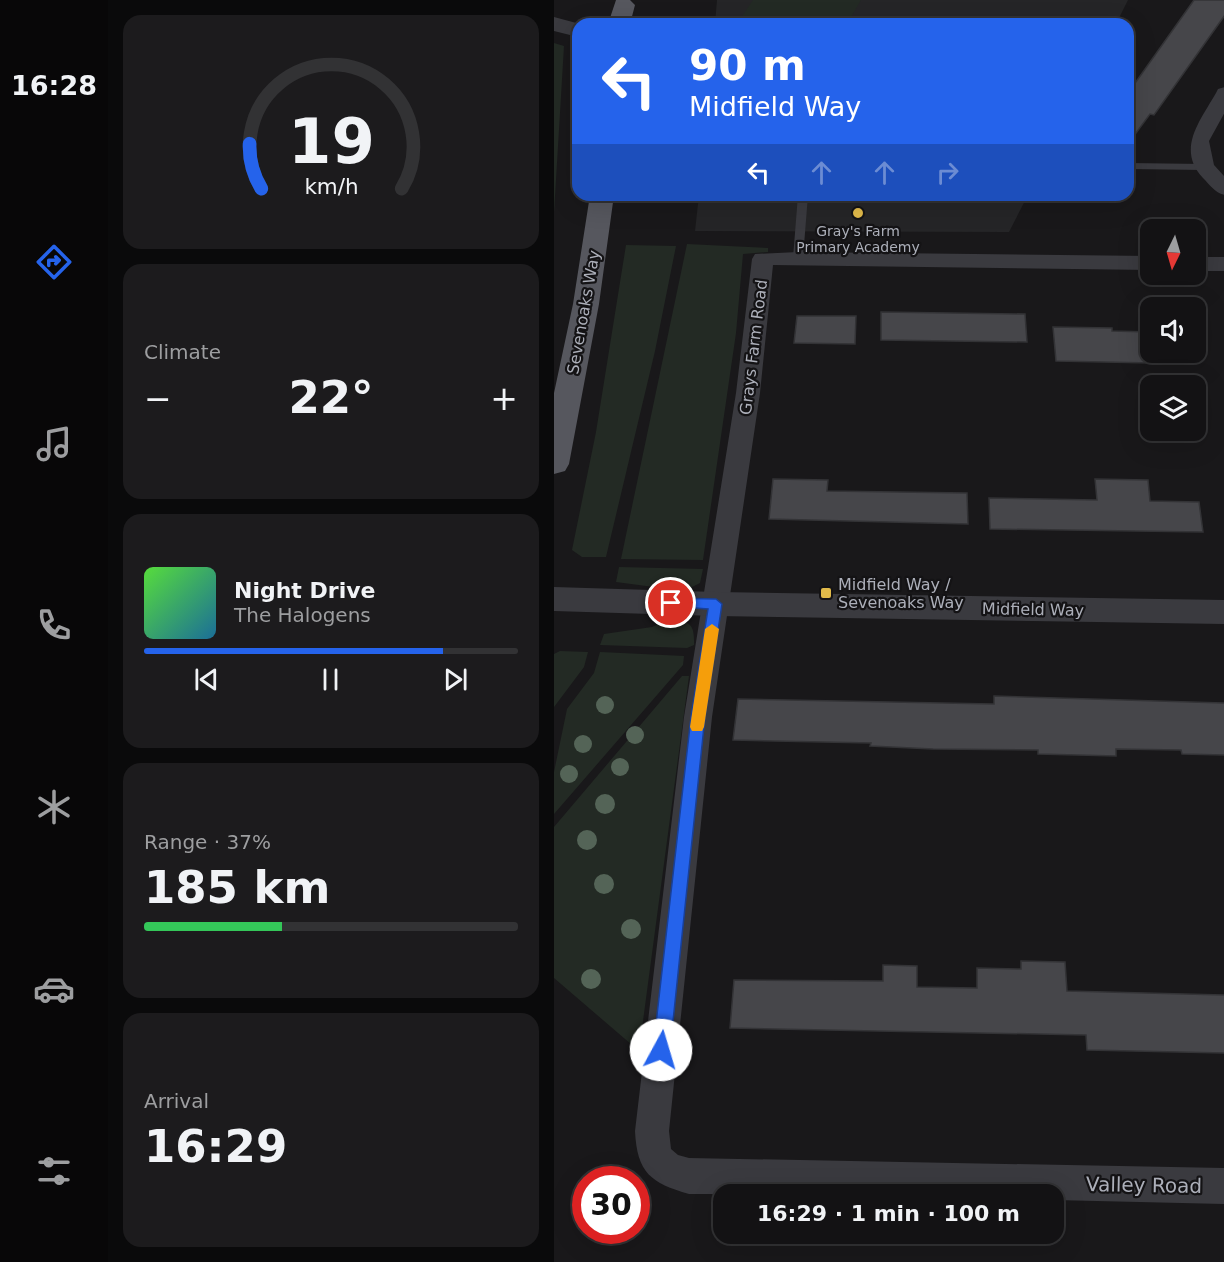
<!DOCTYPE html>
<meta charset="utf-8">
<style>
:root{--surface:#131214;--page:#1c1b1d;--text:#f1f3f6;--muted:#9d9ea0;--line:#323234;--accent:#2563eb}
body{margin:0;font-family:"DejaVu Sans",sans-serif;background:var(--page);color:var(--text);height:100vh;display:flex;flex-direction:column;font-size:22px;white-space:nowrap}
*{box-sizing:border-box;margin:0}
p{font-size:20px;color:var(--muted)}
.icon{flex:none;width:33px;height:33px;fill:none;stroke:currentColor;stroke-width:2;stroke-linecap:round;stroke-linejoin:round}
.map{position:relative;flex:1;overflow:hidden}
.panel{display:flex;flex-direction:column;gap:15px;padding:15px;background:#0a0a0b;width:446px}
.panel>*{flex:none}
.hud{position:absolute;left:18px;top:18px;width:562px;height:183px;border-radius:18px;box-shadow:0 6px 24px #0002,0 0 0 2px var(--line);background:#2563eb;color:#fff;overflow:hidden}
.needle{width:39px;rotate:185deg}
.buttons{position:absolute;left:586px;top:219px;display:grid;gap:12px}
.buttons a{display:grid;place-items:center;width:66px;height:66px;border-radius:12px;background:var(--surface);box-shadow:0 6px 24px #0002,0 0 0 2px var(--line);font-size:30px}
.speed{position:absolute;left:18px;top:1166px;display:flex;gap:12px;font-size:30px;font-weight:700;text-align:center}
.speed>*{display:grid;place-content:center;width:78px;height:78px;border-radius:50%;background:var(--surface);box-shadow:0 6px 24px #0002,0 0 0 2px var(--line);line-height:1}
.speed .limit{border:9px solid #d22;background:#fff;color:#111}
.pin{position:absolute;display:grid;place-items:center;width:51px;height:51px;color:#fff;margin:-26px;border:3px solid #fff;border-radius:50%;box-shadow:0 2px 6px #0007}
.me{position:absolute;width:66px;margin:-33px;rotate:6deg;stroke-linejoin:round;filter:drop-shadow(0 0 4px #0008)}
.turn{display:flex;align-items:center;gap:21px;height:126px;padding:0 18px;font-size:27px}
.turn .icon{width:78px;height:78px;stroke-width:2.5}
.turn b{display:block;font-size:42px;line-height:51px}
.lanes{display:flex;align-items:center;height:57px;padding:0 18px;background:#0003;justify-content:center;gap:30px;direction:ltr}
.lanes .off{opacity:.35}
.big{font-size:45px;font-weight:800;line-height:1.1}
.panel .card{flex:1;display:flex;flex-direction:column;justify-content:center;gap:9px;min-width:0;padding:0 21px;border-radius:18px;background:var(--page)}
.panel .dial{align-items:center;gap:0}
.dial svg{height:156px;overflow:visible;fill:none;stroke:var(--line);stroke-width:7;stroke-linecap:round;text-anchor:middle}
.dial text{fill:var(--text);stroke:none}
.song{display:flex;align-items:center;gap:18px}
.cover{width:72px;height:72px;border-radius:9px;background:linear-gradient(135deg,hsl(110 70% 55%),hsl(200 70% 35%))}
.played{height:6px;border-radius:3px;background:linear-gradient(90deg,var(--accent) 80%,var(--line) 80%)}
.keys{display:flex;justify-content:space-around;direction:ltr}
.heat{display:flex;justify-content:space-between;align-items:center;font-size:33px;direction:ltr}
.charge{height:9px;border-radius:4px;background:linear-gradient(90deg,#34c759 37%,var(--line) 0)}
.trip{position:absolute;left:159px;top:1184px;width:351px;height:60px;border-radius:18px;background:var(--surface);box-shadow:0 6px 24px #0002,0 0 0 2px var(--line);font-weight:800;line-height:60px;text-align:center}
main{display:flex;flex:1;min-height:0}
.tab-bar{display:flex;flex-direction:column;width:108px;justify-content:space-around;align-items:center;background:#080708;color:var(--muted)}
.tab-bar .icon{width:42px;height:42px}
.tab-bar .selected{color:var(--accent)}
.tab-bar b{font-size:27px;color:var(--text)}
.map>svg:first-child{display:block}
.built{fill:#252527}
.green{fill:#232a24}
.building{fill:#46464a;stroke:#333336;stroke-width:1.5}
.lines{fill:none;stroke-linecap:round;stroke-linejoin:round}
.service{fill:#3a3a3f;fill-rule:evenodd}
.minor{fill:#3a3a3f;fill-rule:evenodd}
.tertiary{fill:#3a3a3f;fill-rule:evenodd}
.primary{fill:#56575e;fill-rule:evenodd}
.tree{fill:#546457}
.route{fill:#2563eb;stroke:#184099;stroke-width:1.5}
.slow{fill:#f59e0b}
.poi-dot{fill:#e1ba4a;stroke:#141315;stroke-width:2}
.labels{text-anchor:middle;stroke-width:4.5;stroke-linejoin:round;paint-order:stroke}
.far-poi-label{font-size:14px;fill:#acafb9;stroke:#141315}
.street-label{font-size:16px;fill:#acafb9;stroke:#141315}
.poi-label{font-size:16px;fill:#acafb9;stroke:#141315;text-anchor:start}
.near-street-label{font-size:20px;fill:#acafb9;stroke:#141315}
</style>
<main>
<nav class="tab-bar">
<b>16:28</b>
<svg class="icon selected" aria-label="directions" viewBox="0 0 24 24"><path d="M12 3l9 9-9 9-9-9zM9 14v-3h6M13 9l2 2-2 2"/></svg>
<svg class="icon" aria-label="music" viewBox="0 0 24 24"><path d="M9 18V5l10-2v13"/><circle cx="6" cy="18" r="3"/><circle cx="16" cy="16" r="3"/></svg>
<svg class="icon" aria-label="phone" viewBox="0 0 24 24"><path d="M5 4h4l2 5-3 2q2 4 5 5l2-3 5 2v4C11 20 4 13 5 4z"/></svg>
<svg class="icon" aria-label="climate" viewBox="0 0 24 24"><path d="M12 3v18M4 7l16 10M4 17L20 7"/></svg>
<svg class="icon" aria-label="car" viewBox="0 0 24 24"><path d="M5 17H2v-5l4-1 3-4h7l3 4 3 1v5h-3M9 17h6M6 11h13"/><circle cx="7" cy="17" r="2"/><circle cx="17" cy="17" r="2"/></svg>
<svg class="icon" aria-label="filters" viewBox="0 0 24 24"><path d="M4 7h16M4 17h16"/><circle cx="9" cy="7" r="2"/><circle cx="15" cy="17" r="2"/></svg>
</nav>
<section class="panel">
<div class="card dial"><svg viewBox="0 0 100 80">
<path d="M14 69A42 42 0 1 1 86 69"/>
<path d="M14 69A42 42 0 0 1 8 46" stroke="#2563eb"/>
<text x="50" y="56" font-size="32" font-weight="700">19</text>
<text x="50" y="72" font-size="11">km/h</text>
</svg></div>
<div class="card"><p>Climate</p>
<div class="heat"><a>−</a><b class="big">22°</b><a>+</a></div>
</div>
<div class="card">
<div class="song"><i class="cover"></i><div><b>Night Drive</b><p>The Halogens</p></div></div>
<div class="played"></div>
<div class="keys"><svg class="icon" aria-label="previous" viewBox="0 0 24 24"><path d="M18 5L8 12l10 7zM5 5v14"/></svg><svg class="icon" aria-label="pause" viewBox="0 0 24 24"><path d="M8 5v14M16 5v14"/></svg><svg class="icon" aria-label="next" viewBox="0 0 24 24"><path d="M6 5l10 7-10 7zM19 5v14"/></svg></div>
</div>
<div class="card"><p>Range · 37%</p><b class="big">185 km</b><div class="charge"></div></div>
<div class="card"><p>Arrival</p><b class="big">16:29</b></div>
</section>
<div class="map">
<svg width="671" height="1262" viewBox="0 0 671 1262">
<rect width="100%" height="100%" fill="#19181a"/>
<path class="built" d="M163,0H574L562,24H161Z
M145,195H474L455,232L141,231Z"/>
<path class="green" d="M199,0H307L293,24H183Z
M0,43L10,46L0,213Z
M133,244L214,248V252L189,254L182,333L149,560L67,559Z
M72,245L122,246L101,351L52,557H28L18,550L42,432Z
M65,567L149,569L146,583L130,591L62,582Z
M109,622C132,622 141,618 140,645L133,648L46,645L50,634L98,627Z
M6,651L34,652L30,667L0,707V654Z
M46,652L130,656L129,665L0,814V772L13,709L40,673Z
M128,676H135L85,1051L0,978V827Z"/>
<path class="building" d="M640,0H671V15L600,115L596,114L574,144V93Z
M327,312L471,314L473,342L327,340Z
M243,316H302L301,344L240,343Z
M499,327L558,328V331L597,332V363L502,361Z
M219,479L274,480L273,491L413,493L414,524L215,519Z
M541,479L594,480L596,501L645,502L649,532L436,529L435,498L543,500Z
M440,696L671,703V755L628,754L627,750L562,749V756L484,754V750L379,749L316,746L317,743L179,740L184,699L440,704Z
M467,961L511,962L513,991L671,995V1053L533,1050L532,1035L176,1028L180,980L329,981V965L363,966V987L423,988V968L467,969Z"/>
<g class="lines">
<path class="service" d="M574,163L650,164L655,167L650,170L574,169Z
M244,195H254L249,258L244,261L239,258Z
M342,195H409L410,197L405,200L347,198Z"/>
<path class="minor" d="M671,87V112L655,141L660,165L671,177V195C661,193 656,185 649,178C622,149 646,121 662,93L664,89Z
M244,252L597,256V270L219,265L206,393L158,717L115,1131L117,1149L124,1155L135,1158L671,1168V1204L500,1200V1194H135C97,1183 83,1173 81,1131L130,717L182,393L198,259L201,254Z
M642,257H671V271H642Z"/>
<path class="tertiary" d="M0,17L26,24H24V37L0,31Z
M0,587L162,592L671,600V624L162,616L0,611Z"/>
<path class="primary" d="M62,0H76L81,5L76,24H54Z
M36,195H60L45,304L15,464L11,471L0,474V393L19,304Z"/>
</g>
<g class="tree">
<circle cx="51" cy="705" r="9"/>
<circle cx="81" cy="735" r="9"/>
<circle cx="29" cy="744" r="9"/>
<circle cx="66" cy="767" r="9"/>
<circle cx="15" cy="774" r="9"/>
<circle cx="51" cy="804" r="10"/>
<circle cx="33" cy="840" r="10"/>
<circle cx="50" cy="884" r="10"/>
<circle cx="77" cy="929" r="10"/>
<circle cx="37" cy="979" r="10"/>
</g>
<path class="route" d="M117,598L162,599L168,604L151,717L116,1050L113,1055L107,1058L101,1055L99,1050L137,717L154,609L112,606L110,603L112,599Z"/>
<path class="slow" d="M158,624L165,629L150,727L148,731H138L136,727L151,629Z"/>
<g class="poi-dot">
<circle cx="304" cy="213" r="6"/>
<rect x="266" y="587" width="12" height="12" rx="3"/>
</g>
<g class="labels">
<g class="far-poi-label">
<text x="304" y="236">Gray's Farm<tspan x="304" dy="16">Primary Academy</tspan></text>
</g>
<g class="street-label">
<text transform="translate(29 312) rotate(-80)" y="6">Sevenoaks Way</text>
<text transform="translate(199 347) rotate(-83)" y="6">Grays Farm Road</text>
<text transform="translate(479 609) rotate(1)" y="6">Midfield Way</text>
</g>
<g class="poi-label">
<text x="284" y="590">Midfield Way /<tspan x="284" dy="18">Sevenoaks Way</tspan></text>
</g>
<g class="near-street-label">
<text transform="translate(590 1185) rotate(1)" y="7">Valley Road</text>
</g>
</g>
</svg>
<div class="buttons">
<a><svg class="needle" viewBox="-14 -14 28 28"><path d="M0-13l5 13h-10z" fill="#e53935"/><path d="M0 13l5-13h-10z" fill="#9d9ea0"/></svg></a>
<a><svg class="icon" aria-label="sound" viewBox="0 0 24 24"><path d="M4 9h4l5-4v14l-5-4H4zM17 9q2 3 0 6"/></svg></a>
<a><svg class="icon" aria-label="layers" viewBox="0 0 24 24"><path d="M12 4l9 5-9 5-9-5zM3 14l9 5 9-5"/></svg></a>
</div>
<div class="speed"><div class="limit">30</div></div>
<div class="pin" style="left:117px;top:603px;background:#d93025"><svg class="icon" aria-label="arrive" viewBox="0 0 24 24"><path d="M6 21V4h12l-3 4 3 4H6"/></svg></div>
<svg class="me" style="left:107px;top:1050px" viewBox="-20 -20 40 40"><circle r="19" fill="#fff"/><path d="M0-13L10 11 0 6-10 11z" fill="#2563eb"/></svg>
<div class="trip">16:29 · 1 min · 100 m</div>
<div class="hud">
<div class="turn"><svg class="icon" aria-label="left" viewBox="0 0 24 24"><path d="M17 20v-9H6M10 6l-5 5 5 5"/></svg><div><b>90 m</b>Midfield Way</div></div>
<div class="lanes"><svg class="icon" aria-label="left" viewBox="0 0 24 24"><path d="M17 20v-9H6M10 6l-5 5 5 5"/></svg><svg class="icon off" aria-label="ahead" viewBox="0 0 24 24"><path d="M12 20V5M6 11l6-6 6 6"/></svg><svg class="icon off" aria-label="ahead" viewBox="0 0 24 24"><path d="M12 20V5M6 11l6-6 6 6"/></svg><svg class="icon off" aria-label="right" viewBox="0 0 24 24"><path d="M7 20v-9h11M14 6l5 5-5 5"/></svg></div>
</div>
</div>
</main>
